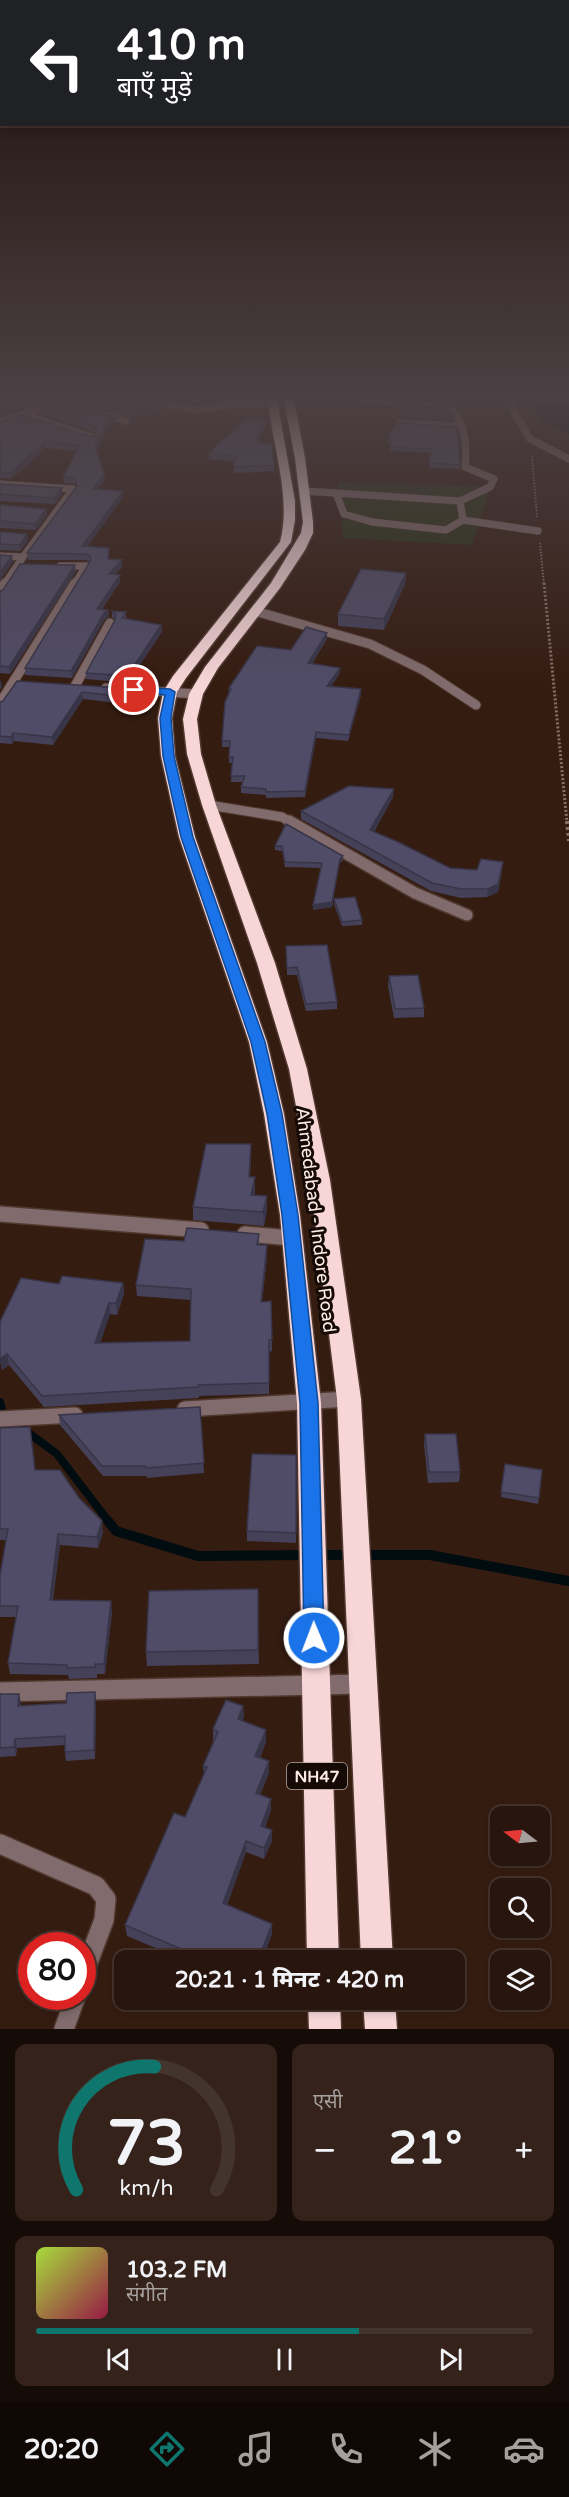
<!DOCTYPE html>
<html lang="hi">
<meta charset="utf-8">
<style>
:root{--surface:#28150d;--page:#34221b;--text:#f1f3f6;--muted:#a59f9d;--line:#44342e;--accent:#0f766e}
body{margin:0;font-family:"Varela Round","Noto Sans Devanagari",sans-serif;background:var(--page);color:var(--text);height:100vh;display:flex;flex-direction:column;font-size:22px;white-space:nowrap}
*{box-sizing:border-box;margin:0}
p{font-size:20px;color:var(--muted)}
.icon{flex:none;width:33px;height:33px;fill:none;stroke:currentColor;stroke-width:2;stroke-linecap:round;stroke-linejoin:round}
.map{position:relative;height:2029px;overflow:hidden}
.side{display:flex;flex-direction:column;gap:15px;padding:15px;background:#160c07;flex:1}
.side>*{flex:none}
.hud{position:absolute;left:0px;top:0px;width:570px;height:126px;box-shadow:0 3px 9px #0003,0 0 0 2px var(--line);background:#202124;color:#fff;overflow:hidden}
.needle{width:39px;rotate:286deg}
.controls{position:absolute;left:490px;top:1806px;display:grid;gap:12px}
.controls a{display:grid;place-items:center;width:60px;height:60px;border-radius:12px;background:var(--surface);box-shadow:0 3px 9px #0003,0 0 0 2px var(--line);font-size:30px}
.speed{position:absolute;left:18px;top:1932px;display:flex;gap:12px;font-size:30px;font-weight:700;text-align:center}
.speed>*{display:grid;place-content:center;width:78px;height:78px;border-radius:50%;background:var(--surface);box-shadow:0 3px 9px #0003,0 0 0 2px var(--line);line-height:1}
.speed .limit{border:9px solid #d22;background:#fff;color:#111}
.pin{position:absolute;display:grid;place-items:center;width:51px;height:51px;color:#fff;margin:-26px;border:3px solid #fff;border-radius:50%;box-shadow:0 2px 6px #0007}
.me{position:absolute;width:66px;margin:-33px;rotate:359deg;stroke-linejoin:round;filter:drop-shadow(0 0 4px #0008)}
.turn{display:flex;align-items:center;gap:21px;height:126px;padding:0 18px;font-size:27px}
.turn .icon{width:78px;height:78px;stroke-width:2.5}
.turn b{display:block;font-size:42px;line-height:51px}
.big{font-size:45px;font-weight:800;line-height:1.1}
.side .widget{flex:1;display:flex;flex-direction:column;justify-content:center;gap:9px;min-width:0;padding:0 21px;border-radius:12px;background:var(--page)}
.side .dial{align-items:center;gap:0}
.dial svg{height:156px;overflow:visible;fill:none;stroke:var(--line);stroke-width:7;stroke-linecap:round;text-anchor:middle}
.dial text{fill:var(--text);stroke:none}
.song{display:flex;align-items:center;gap:18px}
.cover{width:72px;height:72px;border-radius:9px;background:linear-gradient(135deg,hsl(80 70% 55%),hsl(340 70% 35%))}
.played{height:6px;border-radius:3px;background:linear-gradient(90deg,var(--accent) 65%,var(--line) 65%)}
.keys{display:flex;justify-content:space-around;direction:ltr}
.heat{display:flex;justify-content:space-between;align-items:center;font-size:33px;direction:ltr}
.side .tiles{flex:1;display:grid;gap:15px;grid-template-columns:1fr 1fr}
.widget:last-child{grid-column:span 2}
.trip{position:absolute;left:114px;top:1950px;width:351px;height:60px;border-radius:12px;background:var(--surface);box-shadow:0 3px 9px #0003,0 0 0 2px var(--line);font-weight:800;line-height:60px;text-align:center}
.tab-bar{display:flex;height:96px;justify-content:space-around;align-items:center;background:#100805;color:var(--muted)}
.tab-bar .icon{width:42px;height:42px}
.tab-bar .on{color:var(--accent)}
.tab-bar b{font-size:27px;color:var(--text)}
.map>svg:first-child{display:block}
.green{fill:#2a3115}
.water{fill:#000c10}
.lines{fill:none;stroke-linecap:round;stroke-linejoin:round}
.stream-far1{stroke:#000c10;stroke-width:8}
.stream{stroke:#000c10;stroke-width:10}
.lane-far1-casing{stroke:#51392f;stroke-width:8}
.lane-casing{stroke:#51392f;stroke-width:22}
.street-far4-casing{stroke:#51392f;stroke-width:8}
.street-far3-casing{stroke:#51392f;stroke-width:11}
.street-far2-casing{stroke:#51392f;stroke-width:14}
.street-far1-casing{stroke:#51392f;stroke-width:18}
.street-casing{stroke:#51392f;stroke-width:22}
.highway-casing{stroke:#51392f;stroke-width:3}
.path-far2{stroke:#867066;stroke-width:2;stroke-dasharray:1.5 1.5;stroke-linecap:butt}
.path-far1{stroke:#867066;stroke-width:3;stroke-dasharray:2 2;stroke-linecap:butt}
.path{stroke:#867066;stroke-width:4;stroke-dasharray:3 3;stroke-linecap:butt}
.lane-far1{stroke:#816b6c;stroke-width:7}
.lane{stroke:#816b6c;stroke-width:19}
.street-far4{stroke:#816b6c;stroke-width:7}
.street-far3{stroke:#816b6c;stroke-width:9}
.street-far2{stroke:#816b6c;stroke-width:11}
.street-far1{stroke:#816b6c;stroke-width:15}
.street{stroke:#816b6c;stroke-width:19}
.highway{fill:#f8d6d8;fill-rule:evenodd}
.wall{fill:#454159}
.shaded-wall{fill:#383548}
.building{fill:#504c67;stroke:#383548;stroke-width:1.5}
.route{fill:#1a73e8;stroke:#114b97;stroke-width:1.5}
.labels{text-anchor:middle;stroke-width:6;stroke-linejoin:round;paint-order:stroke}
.shield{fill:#150a06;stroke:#b8a8a2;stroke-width:1.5}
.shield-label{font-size:16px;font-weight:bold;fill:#feece5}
.street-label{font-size:18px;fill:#feece5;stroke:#150a06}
</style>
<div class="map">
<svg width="569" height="2029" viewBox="0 0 569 2029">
<rect width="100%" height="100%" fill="#351c11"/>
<path class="green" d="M338,482L491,487L472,545L343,538Z"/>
<path class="water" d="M526,400H569V434L542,420Z"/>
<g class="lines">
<path class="stream-far1" d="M0,1402L3,1414L57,1454L109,1522"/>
<path class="stream" d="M108,1521L116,1531L198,1556L308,1555
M319,1555H430L569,1581"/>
<defs>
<path id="lane-far1" d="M507,400L530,439L569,459"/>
<path id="lane" d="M0,1844L96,1886L106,1899L104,1920L82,1978
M64,2029L76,1996"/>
<path id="street-far4" d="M65,400L82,408L126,421
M145,400L197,410L238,403L272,404
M363,400L451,408
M22,414L92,437
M0,422L64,400
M400,423L462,426
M0,484L73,489L23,557
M304,491L460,501L490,487L494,479L465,467C468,440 463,421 446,400
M336,493L344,514L372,522L446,530L463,520L460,501
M463,520L538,531
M0,556L23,557L4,585
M60,566H86L74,585"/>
<path id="street-far3" d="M0,591L5,583
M255,611L370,644L423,670L476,705
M75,686L110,623
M106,688L196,694
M0,703L75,583
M209,805L282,817L292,823"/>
<path id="street-far2" d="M289,821L415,893L467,915"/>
<path id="street-far1" d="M0,1214L201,1230
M245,1234L292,1238
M185,1409L349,1399
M0,1419L75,1415"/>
<path id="street" d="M0,1692L362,1684"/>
<path id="highway" d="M268,400H277L295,501V520L291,542L186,678L177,692L172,718L175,756L195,837L267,1042L284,1114L300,1215L321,1403L339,1960H307L297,1403L280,1215L264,1114L249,1042L179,837L161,756L158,718L163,692L173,676L280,542C292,498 272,445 268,400Z
M284,400H294L305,458L313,522V533L305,550L280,588L218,668L203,694L197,719L201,754L216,805L275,963L307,1069L330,1180L361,1399L393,1960H361L337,1399L310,1180L289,1069L257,963L202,805L187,754L183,719L189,694L205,667L271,583L301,533L303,522L295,458Z
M308,2000H340L341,2029H309Z
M363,2000H395L397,2029H365Z"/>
</defs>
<use href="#lane-far1" class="lane-far1-casing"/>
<use href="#lane" class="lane-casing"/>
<use href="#street-far4" class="street-far4-casing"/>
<use href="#street-far3" class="street-far3-casing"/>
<use href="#street-far2" class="street-far2-casing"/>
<use href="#street-far1" class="street-far1-casing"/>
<use href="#street" class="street-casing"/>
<use href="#highway" class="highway-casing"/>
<path class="path-far2" d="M532,456L537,517
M540,543L544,585"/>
<path class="path-far1" d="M544,583L567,823"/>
<path class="path" d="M567,821L569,841"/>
<use href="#lane-far1" class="lane-far1"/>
<use href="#lane" class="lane"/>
<use href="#street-far4" class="street-far4"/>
<use href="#street-far3" class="street-far3"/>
<use href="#street-far2" class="street-far2"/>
<use href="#street-far1" class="street-far1"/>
<use href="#street" class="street"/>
<use href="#highway" class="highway"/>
</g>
<path class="wall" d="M77,400H145L161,403L162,409L131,419Z
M172,400H227L197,404Z
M422,400H441V401Z
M40,408L115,418V424L108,426L97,450L104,474L105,480L98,489L123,491V497L87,547L109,548V559L122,560V567L115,575L120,582L102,609L108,610L109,616L104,620L72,678L25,675V668L90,562L86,560H28L27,553L76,487V484L64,483L63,477L77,451L46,448L11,479L0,478V422L92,437L95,434L94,432L40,414Z
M401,412H445L453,415L452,420L401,417Z
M266,419V425L258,443L274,465V471L234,473V462L209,459V453Z
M396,423L460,465V469L429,468L431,453L390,451L391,443H388V439Z
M0,484L62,488V494L55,504L0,501Z
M0,505L46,509L47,515L36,530L0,528Z
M0,532L27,534L28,541L20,551L0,550Z
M76,571L10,674L0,673V591Z
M406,573L405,584L384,630L338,626V614Z
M112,611L126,612V619L161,625L162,632L135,672V676L130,683L86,679V673L115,620L112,617Z
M327,639L312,664L340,668V673L331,687L361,695L348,741L316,738L305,797L266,798V795L241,793V787L243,782H231L232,763H229V747H222V741L229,688L291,650Z
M121,688L122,695L117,703L83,699L53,745L14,741L12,744L0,743V702Z
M393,797L374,832L450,868L477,870L502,871L498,892L487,897L461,898L431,891L301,819V811Z
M275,846L343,856V861L339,863L332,907L313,910V905L321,868L285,867L282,851L275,850Z
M334,899L362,920V925L342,926L334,904Z
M286,946L337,1002V1009L306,1011L297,975H287Z
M389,976L424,1008V1017L394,1018L388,986Z
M251,1157L250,1177H255V1191L254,1195L267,1210L264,1226L193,1220V1207Z
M259,1234V1245L267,1256L262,1302L271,1301L272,1351L269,1352V1394L199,1396V1398L44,1407L9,1365L2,1370L0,1361V1322L59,1284L123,1283L124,1294L117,1315L110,1314L100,1343L190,1341L191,1300L137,1296L136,1285L184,1241Z
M200,1407L204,1473L147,1478V1476H103L60,1425L59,1415Z
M0,1428L36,1470L79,1498L103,1532L98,1548L60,1545L53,1600L112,1612L105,1674H97V1678L69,1679L68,1675L10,1674L8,1663L16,1617H0V1575L7,1540H0Z
M425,1434L460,1472L459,1482L428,1483L424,1444Z
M296,1455V1543L247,1541V1531Z
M505,1464L542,1470L538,1504L501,1497Z
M258,1589L259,1664L147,1666L146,1652Z
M0,1694L21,1703V1706L96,1701L95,1759L66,1761L65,1752V1745L17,1748L16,1756L0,1757Z
M243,1706L244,1717L242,1721L266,1730V1742L260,1758L269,1773L260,1795L271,1810L265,1827L272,1841L264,1859L246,1852L227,1905L272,1934L262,1960H184L127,1936L125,1925L185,1817L204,1774L203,1766L214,1741H213V1729Z"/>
<path class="shaded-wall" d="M31,400H48L0,416V410Z
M197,400H227L197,404Z
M161,403L162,409L131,419V413Z
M115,418V424L108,426L96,452L95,446L108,420Z
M266,419V425L255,448V442Z
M45,442L46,448L11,479L10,473Z
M104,474L105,480L93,495V489Z
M62,488V494L55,504L54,498Z
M123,491V497L83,553L82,546Z
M46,509L47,515L36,530L35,524Z
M27,534L28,541L20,551V545Z
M12,556L13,562L0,580V572Z
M122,560V567L110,581L109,574Z
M75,565L76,571L10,674L9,667Z
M406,573L405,584L384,630V619Z
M120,575V582L97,615V609Z
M108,610L109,616L104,620L72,678L71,671L104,613Z
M161,625L162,632L135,672V676L130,683V676L132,669Z
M327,633V639L308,669V663Z
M340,668V673L327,692V686Z
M1,680L2,687L0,690V682Z
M121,688L122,695L117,703V696Z
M361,689V695L348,741L349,735Z
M82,692L83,699L53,745L52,737Z
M316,732V738L305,797V791Z
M13,733L14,741L12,744L11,737Z
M394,789L393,797L370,838V830Z
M343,856V861L339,863L332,907L313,910V905L340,859Z
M503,862L498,892L487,897L488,889Z
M251,1144V1157L249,1190V1177Z
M255,1177V1191L251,1208V1195Z
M267,1196V1210L264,1226L263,1212Z
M267,1245V1256L261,1313V1302Z
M123,1283L124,1294L117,1315L116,1303Z
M109,1303L110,1314L96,1355L95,1343Z
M7,1354L9,1365L2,1370L0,1359Z
M102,1521L103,1532L98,1548L97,1537Z
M58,1534L60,1545L51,1611L50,1600Z
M111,1601L112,1612L105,1674L104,1664Z
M95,1692L96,1701L95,1759L94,1750Z
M19,1694L21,1703L20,1715L18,1706Z
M243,1706L244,1717L238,1730V1719Z
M266,1730V1742L256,1767L255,1756Z
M15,1739L17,1748L16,1756L14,1747Z
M269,1761V1773L256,1804V1793Z
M271,1799V1810L262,1837L261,1826Z
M272,1830V1841L264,1859V1848Z
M246,1841V1852L224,1914L223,1903Z
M272,1924V1934L262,1960H258Z"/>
<path class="building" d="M0,400H31L0,410Z
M64,400L115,418L108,420L95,446L104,474L93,489L123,491L82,546L109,548L108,559L122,560L109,574L120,575L97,609L108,610L104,613L71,671L25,668L91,560L90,556L86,554L27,553L77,486L75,478L63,477L80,445L45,442L10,473L0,472V422L22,415L92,437L97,432L94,426L40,408Z
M93,400H145L161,403L131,413Z
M405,404L445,408L443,411L451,412L453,415L401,412Z
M246,418L266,419L255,442L272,445L274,465L234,467L235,456L209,453Z
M396,423L457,427L460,465L429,463L432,449L390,447L392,439H388Z
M0,484L62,488L54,498L0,494Z
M0,505L46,509L35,524L0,521Z
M0,532L27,534L20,545L0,544Z
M0,555L12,556L0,572Z
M20,564L75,565L9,667L0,666V591L3,590Z
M361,569L406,573L384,619L338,614Z
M112,611L126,612L122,618L161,625L132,669H135L130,676L86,673L115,620L116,614Z
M306,627L327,633L308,663L340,668L327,686L361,689L349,735L316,732L305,791L266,792V789L241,787L245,776H231L233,757H229L230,741H222L225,702L231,689L229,688L257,646L291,650Z
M17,681L121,688L117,696L82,692L52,737L13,733L11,737L0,736V702L3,701Z
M349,786L394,789L370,830L398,842L450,868L477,870L481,859L503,862L498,884L488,889H461L432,883L301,811Z
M286,824L343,856L340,859L332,902L313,905L322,863L285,862L282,846H275Z
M355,897L362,920L342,922L334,899Z
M327,945L337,1002L306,1004L297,967L287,968L286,946Z
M418,975L424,1008L395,1009L389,976Z
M206,1144H251L249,1177H255L251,1195L267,1196L263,1212L193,1207Z
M187,1228L259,1234L257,1245H267L261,1302L271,1301L272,1340H269V1383L198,1385V1387L42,1396L7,1354L0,1359V1322L21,1278L59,1284L62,1276L123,1283L116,1303H109L95,1343L190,1341L191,1289L136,1285L145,1239L184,1241Z
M200,1407L204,1463L146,1468V1466H102L59,1415Z
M30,1427L35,1470H60L79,1498L102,1521L97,1537L58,1534L50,1600L111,1601L104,1664H95V1667L67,1668V1665L8,1663L18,1606H0V1575L8,1529H0V1428Z
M425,1434H456L460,1472H429Z
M252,1454L296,1455V1533L247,1531Z
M505,1464L542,1470L539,1498L501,1492Z
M258,1589V1650L146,1652L149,1591Z
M95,1692L94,1750L65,1752V1736L15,1739L14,1747L0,1748V1694H19L18,1706L66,1703L67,1693Z
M226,1700L243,1706L238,1719L266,1730L255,1756L269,1761L256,1793L271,1799L261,1826L272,1830L264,1848L246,1841L223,1903L272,1924L258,1960H207L125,1925L174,1813L185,1817L207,1767L203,1766L218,1732L213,1729Z"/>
<linearGradient id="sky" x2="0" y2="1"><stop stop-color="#1d0f09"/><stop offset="0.58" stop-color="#4b4043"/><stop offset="1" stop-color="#4b4043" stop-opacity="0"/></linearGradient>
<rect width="569" height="684" fill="url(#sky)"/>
<path class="route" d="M134,687L170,689L175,692L171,718L174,756L193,837L265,1042L282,1114L298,1215L318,1403L324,1638L321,1645L314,1647L307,1645L304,1638L300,1403L282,1215L267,1114L251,1042L181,837L163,756L160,718L165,695L131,692V688Z"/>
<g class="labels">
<rect class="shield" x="287" y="1763" width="60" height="26" rx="4.5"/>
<g class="shield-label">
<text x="317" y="1782">NH47</text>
</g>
<g class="street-label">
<text transform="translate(316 1220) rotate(83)" y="6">Ahmedabad - Indore Road</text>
</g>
</g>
</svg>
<div class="controls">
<a><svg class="needle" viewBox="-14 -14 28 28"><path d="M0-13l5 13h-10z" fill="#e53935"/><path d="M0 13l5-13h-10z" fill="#a59f9d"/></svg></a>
<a><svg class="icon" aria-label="search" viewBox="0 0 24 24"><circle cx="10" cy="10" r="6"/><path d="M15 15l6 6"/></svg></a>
<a><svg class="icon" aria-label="layers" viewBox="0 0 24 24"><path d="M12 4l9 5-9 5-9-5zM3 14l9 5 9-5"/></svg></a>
</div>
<div class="speed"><div class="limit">80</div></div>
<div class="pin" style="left:134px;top:690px;background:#d93025"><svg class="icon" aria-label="arrive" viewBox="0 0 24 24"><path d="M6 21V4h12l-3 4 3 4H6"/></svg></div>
<svg class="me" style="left:314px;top:1638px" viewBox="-20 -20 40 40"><circle r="17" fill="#1a73e8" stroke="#fff" stroke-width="3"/><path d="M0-11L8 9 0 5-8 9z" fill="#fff"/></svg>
<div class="trip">20:21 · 1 मिनट · 420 m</div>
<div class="hud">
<div class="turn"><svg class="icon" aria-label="left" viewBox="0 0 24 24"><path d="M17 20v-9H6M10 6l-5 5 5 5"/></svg><div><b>410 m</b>बाएँ मुड़ें</div></div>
</div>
</div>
<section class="side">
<div class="tiles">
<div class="widget dial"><svg viewBox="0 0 100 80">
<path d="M14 69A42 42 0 1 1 86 69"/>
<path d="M14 69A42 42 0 0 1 54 6" stroke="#0f766e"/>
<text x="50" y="56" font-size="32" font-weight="700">73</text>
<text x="50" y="72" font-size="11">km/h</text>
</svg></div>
<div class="widget"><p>एसी</p>
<div class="heat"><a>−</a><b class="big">21°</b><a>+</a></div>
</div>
<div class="widget">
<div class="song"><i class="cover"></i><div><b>103.2 FM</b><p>संगीत</p></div></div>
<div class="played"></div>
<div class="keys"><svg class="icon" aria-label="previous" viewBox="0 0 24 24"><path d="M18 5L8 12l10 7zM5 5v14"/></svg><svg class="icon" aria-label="pause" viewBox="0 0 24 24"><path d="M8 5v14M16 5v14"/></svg><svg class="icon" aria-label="next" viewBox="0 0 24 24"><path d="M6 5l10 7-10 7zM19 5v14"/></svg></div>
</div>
</div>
</section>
<nav class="tab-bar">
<b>20:20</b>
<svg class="icon on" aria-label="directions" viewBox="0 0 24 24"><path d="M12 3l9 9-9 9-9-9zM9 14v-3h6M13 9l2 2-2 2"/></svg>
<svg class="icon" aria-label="music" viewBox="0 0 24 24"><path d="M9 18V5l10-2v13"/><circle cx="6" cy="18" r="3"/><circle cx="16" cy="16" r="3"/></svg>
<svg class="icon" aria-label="phone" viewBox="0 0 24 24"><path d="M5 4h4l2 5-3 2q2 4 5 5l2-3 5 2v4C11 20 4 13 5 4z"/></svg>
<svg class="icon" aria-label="climate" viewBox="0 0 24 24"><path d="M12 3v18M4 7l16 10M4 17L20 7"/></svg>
<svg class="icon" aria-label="car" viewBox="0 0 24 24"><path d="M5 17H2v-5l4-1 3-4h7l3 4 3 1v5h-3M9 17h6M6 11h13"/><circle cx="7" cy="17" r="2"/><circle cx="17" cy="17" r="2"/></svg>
</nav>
